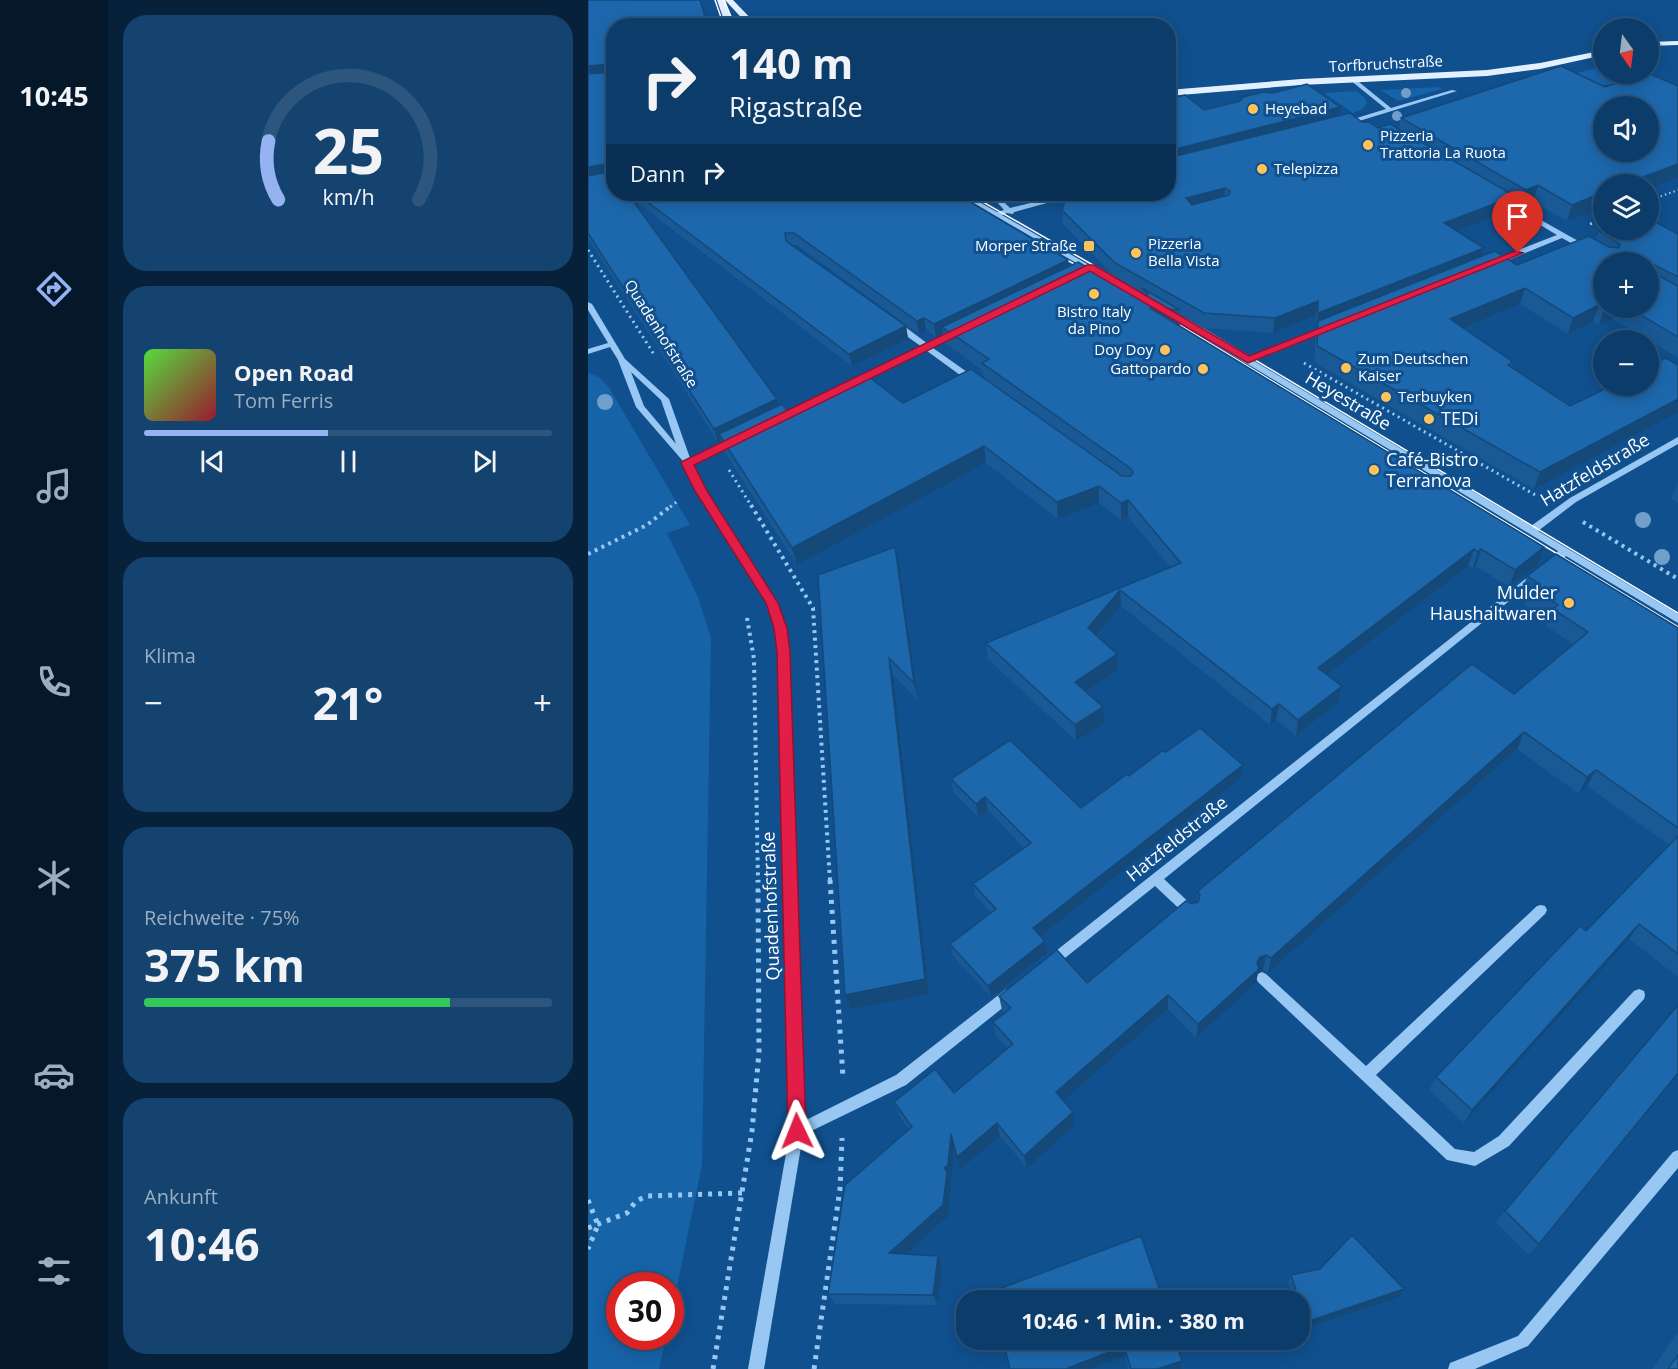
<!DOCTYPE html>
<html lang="de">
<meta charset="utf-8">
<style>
:root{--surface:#0c3c6a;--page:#154370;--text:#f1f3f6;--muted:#9aadc1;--line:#2c567e;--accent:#95b2f1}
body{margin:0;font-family:"Open Sans",sans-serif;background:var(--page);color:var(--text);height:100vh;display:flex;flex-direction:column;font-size:22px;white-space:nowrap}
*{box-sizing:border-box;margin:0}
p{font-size:20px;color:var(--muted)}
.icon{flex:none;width:33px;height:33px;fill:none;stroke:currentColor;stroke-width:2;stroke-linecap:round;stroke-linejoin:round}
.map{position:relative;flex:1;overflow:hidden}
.side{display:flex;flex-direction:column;gap:15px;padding:15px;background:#07213a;width:480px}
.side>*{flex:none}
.hud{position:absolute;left:18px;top:18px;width:570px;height:183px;border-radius:24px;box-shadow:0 3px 15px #0003,0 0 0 2px var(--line);background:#0c3c6a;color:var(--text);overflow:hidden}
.needle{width:39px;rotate:166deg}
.controls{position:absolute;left:1005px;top:18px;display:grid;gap:12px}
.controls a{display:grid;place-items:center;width:66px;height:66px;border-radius:50%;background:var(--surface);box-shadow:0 3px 15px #0003,0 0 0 2px var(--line);font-size:30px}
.speed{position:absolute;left:18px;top:1272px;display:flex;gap:12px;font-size:30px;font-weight:700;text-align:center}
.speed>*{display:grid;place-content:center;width:78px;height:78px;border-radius:50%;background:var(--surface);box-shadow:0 3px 15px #0003,0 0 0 2px var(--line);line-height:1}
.speed .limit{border:9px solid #d22;background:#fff;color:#111}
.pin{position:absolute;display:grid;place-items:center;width:51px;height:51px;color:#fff;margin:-62px -26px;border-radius:50% 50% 50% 0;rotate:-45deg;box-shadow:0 0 6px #0007}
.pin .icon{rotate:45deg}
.me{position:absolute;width:66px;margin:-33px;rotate:358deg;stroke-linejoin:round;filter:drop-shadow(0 0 4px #0008)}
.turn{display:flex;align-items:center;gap:21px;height:126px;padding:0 24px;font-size:27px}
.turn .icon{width:78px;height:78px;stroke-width:2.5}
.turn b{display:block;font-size:42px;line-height:51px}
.then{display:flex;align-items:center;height:57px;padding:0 24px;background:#0003;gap:12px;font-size:22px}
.big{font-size:45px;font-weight:700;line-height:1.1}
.side .tile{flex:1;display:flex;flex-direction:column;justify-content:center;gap:9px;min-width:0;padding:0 21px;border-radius:24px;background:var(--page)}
.side .dial{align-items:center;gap:0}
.dial svg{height:156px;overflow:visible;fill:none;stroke:var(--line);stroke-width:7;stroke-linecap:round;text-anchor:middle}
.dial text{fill:var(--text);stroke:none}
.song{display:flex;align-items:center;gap:18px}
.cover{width:72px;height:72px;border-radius:9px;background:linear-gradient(135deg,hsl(110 70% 55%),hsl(350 70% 35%))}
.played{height:6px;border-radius:3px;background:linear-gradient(90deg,var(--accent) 45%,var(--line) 45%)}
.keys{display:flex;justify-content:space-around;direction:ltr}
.heat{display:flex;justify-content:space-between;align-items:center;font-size:33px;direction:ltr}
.charge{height:9px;border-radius:4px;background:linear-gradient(90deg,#34c759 75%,var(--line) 0)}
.trip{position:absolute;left:368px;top:1290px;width:354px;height:60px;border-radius:24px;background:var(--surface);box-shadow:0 3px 15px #0003,0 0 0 2px var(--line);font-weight:700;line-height:60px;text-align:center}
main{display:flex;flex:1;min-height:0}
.tabs{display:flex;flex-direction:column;width:108px;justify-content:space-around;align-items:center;background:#05182a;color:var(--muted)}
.tabs .icon{width:42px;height:42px}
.tabs .on{color:var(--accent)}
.tabs b{font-size:27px;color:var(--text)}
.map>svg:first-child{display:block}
.green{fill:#1763a8}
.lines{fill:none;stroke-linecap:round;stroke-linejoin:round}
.path-far3{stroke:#98c7f3;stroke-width:2;stroke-dasharray:1.5 3;stroke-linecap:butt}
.path-far2{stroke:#98c7f3;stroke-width:3;stroke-dasharray:2 4;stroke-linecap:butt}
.path-far1{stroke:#98c7f3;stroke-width:4;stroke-dasharray:3 4.5;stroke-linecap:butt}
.path{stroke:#98c7f3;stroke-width:5;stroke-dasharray:4 6;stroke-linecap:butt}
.minor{fill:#98c7f3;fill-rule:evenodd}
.major{fill:#e3f0ff;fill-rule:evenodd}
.tram{stroke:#fff;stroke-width:1.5}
.tree{fill:#709fcb}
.wall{fill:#195995;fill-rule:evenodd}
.shaded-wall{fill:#144979}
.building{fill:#1d68ad;stroke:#144979;stroke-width:1.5;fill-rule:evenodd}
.route{fill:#e11d48;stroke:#92132f;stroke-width:1.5}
.poi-dot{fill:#ffc359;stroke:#10508e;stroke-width:2}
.labels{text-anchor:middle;stroke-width:6;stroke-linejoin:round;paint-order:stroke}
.far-street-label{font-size:15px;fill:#fff;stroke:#10508e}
.far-poi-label{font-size:15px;fill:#fff;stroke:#10508e;text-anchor:start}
.street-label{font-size:18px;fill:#fff;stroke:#10508e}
.poi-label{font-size:18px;fill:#fff;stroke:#10508e;text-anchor:start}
</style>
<main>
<nav class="tabs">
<b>10:45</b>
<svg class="icon on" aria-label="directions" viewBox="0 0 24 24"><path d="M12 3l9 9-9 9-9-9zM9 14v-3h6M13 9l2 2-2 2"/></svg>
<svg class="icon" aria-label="music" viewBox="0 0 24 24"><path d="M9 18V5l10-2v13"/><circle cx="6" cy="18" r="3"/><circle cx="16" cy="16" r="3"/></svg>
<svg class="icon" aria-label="phone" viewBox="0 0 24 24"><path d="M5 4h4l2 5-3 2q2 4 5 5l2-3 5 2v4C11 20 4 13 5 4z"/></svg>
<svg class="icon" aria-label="climate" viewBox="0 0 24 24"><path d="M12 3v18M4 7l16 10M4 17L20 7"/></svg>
<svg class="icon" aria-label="car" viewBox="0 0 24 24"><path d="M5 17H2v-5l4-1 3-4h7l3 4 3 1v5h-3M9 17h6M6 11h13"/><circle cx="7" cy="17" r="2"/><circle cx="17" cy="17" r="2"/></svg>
<svg class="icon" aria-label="filters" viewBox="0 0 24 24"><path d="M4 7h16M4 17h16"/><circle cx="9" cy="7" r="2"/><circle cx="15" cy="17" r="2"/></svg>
</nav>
<section class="side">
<div class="tile dial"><svg viewBox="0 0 100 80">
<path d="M14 69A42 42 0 1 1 86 69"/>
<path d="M14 69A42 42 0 0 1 9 39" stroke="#95b2f1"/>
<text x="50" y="56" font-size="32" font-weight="700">25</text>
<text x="50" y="72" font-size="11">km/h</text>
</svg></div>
<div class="tile">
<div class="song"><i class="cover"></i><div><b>Open Road</b><p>Tom Ferris</p></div></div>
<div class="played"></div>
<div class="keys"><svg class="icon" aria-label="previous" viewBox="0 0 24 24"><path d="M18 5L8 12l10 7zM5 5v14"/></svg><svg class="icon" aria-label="pause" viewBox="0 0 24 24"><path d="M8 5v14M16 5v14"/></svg><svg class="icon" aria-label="next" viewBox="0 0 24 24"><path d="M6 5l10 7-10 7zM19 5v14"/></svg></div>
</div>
<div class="tile"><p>Klima</p>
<div class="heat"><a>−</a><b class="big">21°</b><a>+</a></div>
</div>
<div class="tile"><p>Reichweite · 75%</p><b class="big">375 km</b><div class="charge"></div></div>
<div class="tile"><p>Ankunft</p><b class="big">10:46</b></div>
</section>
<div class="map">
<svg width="1090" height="1369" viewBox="0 0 1090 1369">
<rect width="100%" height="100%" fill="#10508e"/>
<path class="green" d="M1013,67L1015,68L1016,74H1039L1051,79C1028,87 992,88 970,78Z
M852,87L854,89L810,101L793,90Z
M768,91L776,97L779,103L775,109L765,113L736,93Z
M0,373L11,377L20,386L102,525L79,533L110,597L123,638L114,1165L83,1316L82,1286H32V1336L78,1337L71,1369H0Z"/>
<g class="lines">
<path class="path-far3" d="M1060,201L1090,190
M1012,220L1016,219"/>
<path class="path-far2" d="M1002,224L1016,219
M0,250L67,356
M716,363L949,496
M141,470L164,507
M82,507L91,500"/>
<path class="path-far1" d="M163,505L225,608L242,881
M995,522L1090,579
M0,554L59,525L84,505
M159,618L166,659L170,881"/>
<path class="path" d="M242,880L255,1077
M0,1200L10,1225L0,1249
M0,1228L39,1213L48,1201L59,1196L154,1193
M125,1369L164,1131L171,1052L170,880
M226,1369L252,1189L254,1138"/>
<path class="minor" d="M762,78H766L803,108L864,90L869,91L758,125L756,124V122L798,109L762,80Z
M370,194H377L409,212L416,210L402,194H408L422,208L480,194H489L488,195L426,212L425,214L419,213L414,215L569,304L562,306Z
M914,198L1024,260L1025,262H1017L974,238L908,265H902V261L969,235L912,201V199Z
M0,302L4,304L37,359L81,399L102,458L145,439H151L152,441L104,464L117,491L189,603L197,628L200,652L216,1121L308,1075L417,990L422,988L427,990L428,994L427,998L318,1085L215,1135L176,1369H160L202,1131L190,652L187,628L179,603L108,491L94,460L48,407L30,360L22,347L0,354V349L20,343L0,310ZM43,372L73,400L88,444L56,406Z
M578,311H584L660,357L737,326H743V330L666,361L943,526L982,498L1090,437V444L988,502L950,531L1090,614V623L978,556L965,566H959L957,564L970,551L578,315Z
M306,323H312L340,344L366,331H372V335L345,348L389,379V383H383L339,351L192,423H186V419L334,347L306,327Z
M948,572L951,573L953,575L951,577L576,879L607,908L609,912L607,916L603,917L599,916L567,886L467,966L463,968L459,966L457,962L459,958L945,573Z
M953,905L957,906L959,910L957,914L788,1075L867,1149L886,1152L911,1136L1046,991L1051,989L1056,991L1057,995L1056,999L921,1146L887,1166L859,1160L670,982L668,978L670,974L674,972L678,974L778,1066L949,906Z
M1090,1150V1168L940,1346L887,1369H860L862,1363L930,1336L1085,1152Z"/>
<path class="major" d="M129,0H137L146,26H138Z
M137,0H145L170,26H161Z
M1090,41V45L1060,46V42Z
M1016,50V55L952,69L899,76L713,85L580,96V90L713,79L899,70L952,63Z"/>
<path class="tram" d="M127,0L136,26
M136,0L147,26
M381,194L540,285
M465,252L502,273
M577,316L1090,627
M597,318L1090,613"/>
</g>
<g class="tree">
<circle cx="818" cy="93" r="5"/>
<circle cx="809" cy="116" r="5"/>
<circle cx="17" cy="402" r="8"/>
<circle cx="1055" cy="520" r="8"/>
<circle cx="1074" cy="557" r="8"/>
</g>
<path class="wall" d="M0,0L26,26V194H369L480,260L481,267L554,300V293L528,278L475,224L474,210L616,110L751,116L774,122L790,128L811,129L813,118L1016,184V207L979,221L945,202L934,206L926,201L924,210L869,231L896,248L894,256L929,265L1008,240L1011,231L1090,234V358L1025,319L1011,325L1005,322L980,334L932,304L876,329L925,362L924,367L982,406L946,489L727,363V338L729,328H728V315L685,333L615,328L592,315V327L956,547L950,564L921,587L888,566L885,568L880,566L739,675L750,702L708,736L688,720L682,725L533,606L508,636L529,654V670L498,691L515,707L516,723L488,741L400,659L398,643L582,567L540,517L533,520L511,503L470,519L398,463L209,565L136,451L133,441L130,442L0,238ZM43,198L264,366L320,339L318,326L204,245H209L331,334L338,330L348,337L355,333L357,343L395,371L396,379L315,403L202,414L190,405ZM1060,262V308H1016Z
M1090,483V503L1083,498Z
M311,564L330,700L305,675L341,994L263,1009Z
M939,576L1090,628V977L1041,939L876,1123L841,1090L848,1077L998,931L1081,845L999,786L991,794L929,749L680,973L675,970L670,972L668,983L608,1038L580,1009L475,1100L487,1125L439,1168L412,1136L373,1169L367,1149L364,1177L361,1179L363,1184L360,1216L318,1254L354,1266L350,1305L247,1304L240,1294L321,1129L311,1115L306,1102L366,1093L419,1048L408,1036L405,1022L417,1013L414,1010L411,996L499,983L604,904L609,902L610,891L926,694L985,644L958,626L960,621L937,606L939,598L933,594Z
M578,752L653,778L452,936L457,941L459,953L403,997L365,956L362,944L403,913L387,896L385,884L436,848L400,810L390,817L365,792L363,779L493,808Z
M1090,1005L951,1244L941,1255L908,1222Z
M703,1275L816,1289L810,1298L715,1329L711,1318V1300H705L700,1283Z
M1090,1332V1369H1064Z
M415,1340H587L594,1361L593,1369H540L537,1356L503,1369H422Z"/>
<path class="shaded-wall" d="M22,64L26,75L0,78V66Z
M752,107L750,120L580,165V151Z
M22,163L26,175L0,179V167Z
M1090,164V177L1060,189V184H1036Z
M950,185L945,202L934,206L938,190Z
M637,188L636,202L597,212L598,198Z
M1016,192V207L979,221L984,205Z
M927,196L924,210L853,237L856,223Z
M896,248L893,262L730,321L729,328H728L730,313Z
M480,260L481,272L354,327L355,333L348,337L346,324Z
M937,288L932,304L858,336L862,319Z
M730,301L728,315L685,333L687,318Z
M1011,305L1005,322L980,334L985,318Z
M1019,308H1029L1025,319L1011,325L1016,309Z
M336,318L338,330L331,334L329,321Z
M318,326L320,339L264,366L261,354Z
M189,399L192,412L131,434L133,441L130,442L126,429Z
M1090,399V412L946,489L952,472Z
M396,446L398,463L209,565L204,548Z
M511,486V503L470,519L469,502Z
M540,500V517L533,520V503Z
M307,547L311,564L330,700L326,683Z
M956,547L950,564L921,587L927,570Z
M886,549L880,566L727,684L730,668Z
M893,549L888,566L885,568L890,552Z
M532,590L533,606L500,645V628Z
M529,654V670L488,698L487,682Z
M301,658L305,675L341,994L263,1009L257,995Z
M754,686L750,702L708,736L710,720Z
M691,704L688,720L682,725L684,709Z
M515,707L516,723L488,741L487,725Z
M936,732L929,749L680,973L683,958Z
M655,765L653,778L447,940L445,928Z
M1008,770L999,786L991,794L999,777Z
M397,797L400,810L390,817L388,804Z
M1051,924L1041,939L876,1123L884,1110Z
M457,941L459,953L403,997L400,986Z
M678,955L675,970L670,972L668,983L608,1038L610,1024L669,962L672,957Z
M580,995V1009L470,1105L468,1092Z
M485,1112L487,1125L439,1168L436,1156Z
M409,1123L412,1136L373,1169L369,1157Z
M363,1134L367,1146L364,1177L361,1179L363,1184L360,1216L307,1264L301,1253L356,1168Z
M350,1256L354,1266L350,1305L345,1295Z
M816,1289L810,1298L715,1329L718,1322Z
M536,1346L537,1356L503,1369H478Z
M594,1361L593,1369H569Z"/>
<path class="building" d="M0,0H112L120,26H26V194H40L189,399L126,429L0,233V176L24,171L22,163L0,167V74L23,72L25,66L22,64L0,66Z
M973,66L1017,87L1055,74L1060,73L1090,86V164L1036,184H1016V192L984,205L950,185L938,190L813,118ZM1016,106H1060V152H1016Z
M719,84L752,107L580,151V99L597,95L616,110L652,101L655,97L675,92L685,93Z
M762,113L774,122H781L790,128L802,124L927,196L856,223L896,248L730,313V301L687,318L616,313L527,263L474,210L480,194H580V158ZM637,188L642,191L641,195L604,205L598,198Z
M49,194H369L480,260L346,324L336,318L329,321L206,233H197L198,241L318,326L261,354Z
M1060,218L1090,234V277L1067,265L1064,266V272L1090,286V337L1041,308H1060V262H1016V308H1019L1016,309L1011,305L985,318L937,288L862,319L925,362L920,365L982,406L1023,386H1060V366L1078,358L1090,365V399L952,472L729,346L730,321L907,251L929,265L1001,236L1021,247L1031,248L1032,244L1011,231L1016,229L1060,230Z
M490,262L555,301L560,294L554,288L592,310L562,308L956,547L927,570L893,549L890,552L886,549L730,668L754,686L710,720L691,704L684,709L532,590L500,628L529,654L487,682L515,707L487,725L398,643L593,563L540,500L533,503L511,486L469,502L396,446L204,548L131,434L194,404L202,414L281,377L315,403L383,369L534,476H543L545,472L542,468L394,363L401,359L354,327Z
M307,547L326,683L301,658L337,979L257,995L230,575Z
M968,554L1090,628V828L1008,770L999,777L936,732L683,958L678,955L672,957L669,962L671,969L610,1024L580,995L468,1092L485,1112L436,1156L409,1123L369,1157L363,1134L360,1165L356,1168L359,1172L355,1205L301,1253L350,1256L345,1295L240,1294L257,1185L324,1127L306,1102L347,1069L366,1093L425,1044L405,1022L423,1008L411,996L469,950L499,983L598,901L604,904L610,902L612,895L610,891L884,664L926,694L1000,632L965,609L970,605L943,588L950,583L939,576Z
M612,728L655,765L445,928L457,941L400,986L362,944L408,909L385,884L443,843L397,797L388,804L363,779L422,740L493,808L539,774L541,776L574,751L578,752Z
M1090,836V954L1051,924L884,1110L848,1077L992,926L998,931Z
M1090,1005V1073L951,1244L917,1211Z
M764,1235L816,1289L718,1322L703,1275L732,1269Z
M553,1236L575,1300H405L403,1292Z
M415,1340H587L594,1361L569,1369H543L536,1346L478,1369H422Z
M1090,1355V1369H1080Z"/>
<path class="route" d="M927,251L935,253L660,363L502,271L106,465L119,491L190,603L199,628L202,652L218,1131L215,1137L209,1140L203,1137L200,1131L189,652L186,628L178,603L107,491L93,463L95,461L499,265H506L661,356Z"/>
<g class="poi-dot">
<circle cx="665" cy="109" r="6"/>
<circle cx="780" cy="145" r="6"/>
<circle cx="674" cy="169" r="6"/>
<rect x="495" y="240" width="12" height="12" rx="3"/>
<circle cx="548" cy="253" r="6"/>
<circle cx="506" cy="294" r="6"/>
<circle cx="577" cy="350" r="6"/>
<circle cx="758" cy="368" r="6"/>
<circle cx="615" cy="369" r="6"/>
<circle cx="798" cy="397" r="6"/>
<circle cx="841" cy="419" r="6"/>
<circle cx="786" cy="470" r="6"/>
<circle cx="981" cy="603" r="6"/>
</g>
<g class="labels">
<g class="far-street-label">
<text transform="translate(798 64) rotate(-3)" y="5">Torfbruchstraße</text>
<text transform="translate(73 334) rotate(58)" y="5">Quadenhofstraße</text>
</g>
<g class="far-poi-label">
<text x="677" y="114">Heyebad</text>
<text x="792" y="141">Pizzeria<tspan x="792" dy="17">Trattoria La Ruota</tspan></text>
<text x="686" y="174">Telepizza</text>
<text x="560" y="249">Pizzeria<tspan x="560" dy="17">Bella Vista</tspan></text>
<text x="489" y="251" text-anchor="end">Morper Straße</text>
<text x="506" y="317" text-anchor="middle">Bistro Italy<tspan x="506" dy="17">da Pino</tspan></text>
<text x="565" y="355" text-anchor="end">Doy Doy</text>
<text x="770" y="364">Zum Deutschen<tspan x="770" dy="17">Kaiser</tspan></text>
<text x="603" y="374" text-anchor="end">Gattopardo</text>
<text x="810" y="402">Terbuyken</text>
</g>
<g class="street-label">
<text transform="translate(760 401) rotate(31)" y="6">Heyestraße</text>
<text transform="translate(1007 470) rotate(-31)" y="6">Hatzfeldstraße</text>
<text transform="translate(589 839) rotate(-39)" y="6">Hatzfeldstraße</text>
<text transform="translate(183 906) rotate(-92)" y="6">Quadenhofstraße</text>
</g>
<g class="poi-label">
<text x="853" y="425">TEDi</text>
<text x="798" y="466">Café-Bistro<tspan x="798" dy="21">Terranova</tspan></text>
<text x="969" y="599" text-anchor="end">Mulder<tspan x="969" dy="21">Haushaltwaren</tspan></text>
</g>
</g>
</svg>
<div class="controls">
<a><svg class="needle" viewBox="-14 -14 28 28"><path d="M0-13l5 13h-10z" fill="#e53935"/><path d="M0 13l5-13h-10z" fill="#9aadc1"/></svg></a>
<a><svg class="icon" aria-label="sound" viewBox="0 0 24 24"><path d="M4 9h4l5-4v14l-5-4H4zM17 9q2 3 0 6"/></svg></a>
<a><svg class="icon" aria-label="layers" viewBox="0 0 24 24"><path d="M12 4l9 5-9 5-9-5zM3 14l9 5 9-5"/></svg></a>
<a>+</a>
<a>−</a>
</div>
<div class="speed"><div class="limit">30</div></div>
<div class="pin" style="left:930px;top:253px;background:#d93025"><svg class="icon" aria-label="arrive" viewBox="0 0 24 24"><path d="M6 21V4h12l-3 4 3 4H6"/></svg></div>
<svg class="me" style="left:209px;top:1131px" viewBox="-20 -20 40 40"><path d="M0-17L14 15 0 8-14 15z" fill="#e11d48" stroke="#fff" stroke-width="4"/></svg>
<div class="trip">10:46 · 1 Min. · 380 m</div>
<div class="hud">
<div class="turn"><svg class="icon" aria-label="right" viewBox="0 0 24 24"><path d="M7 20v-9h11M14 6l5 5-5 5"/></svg><div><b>140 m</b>Rigastraße</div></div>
<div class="then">Dann<svg class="icon" aria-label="right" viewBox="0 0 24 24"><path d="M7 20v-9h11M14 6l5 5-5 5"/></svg></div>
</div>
</div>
</main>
